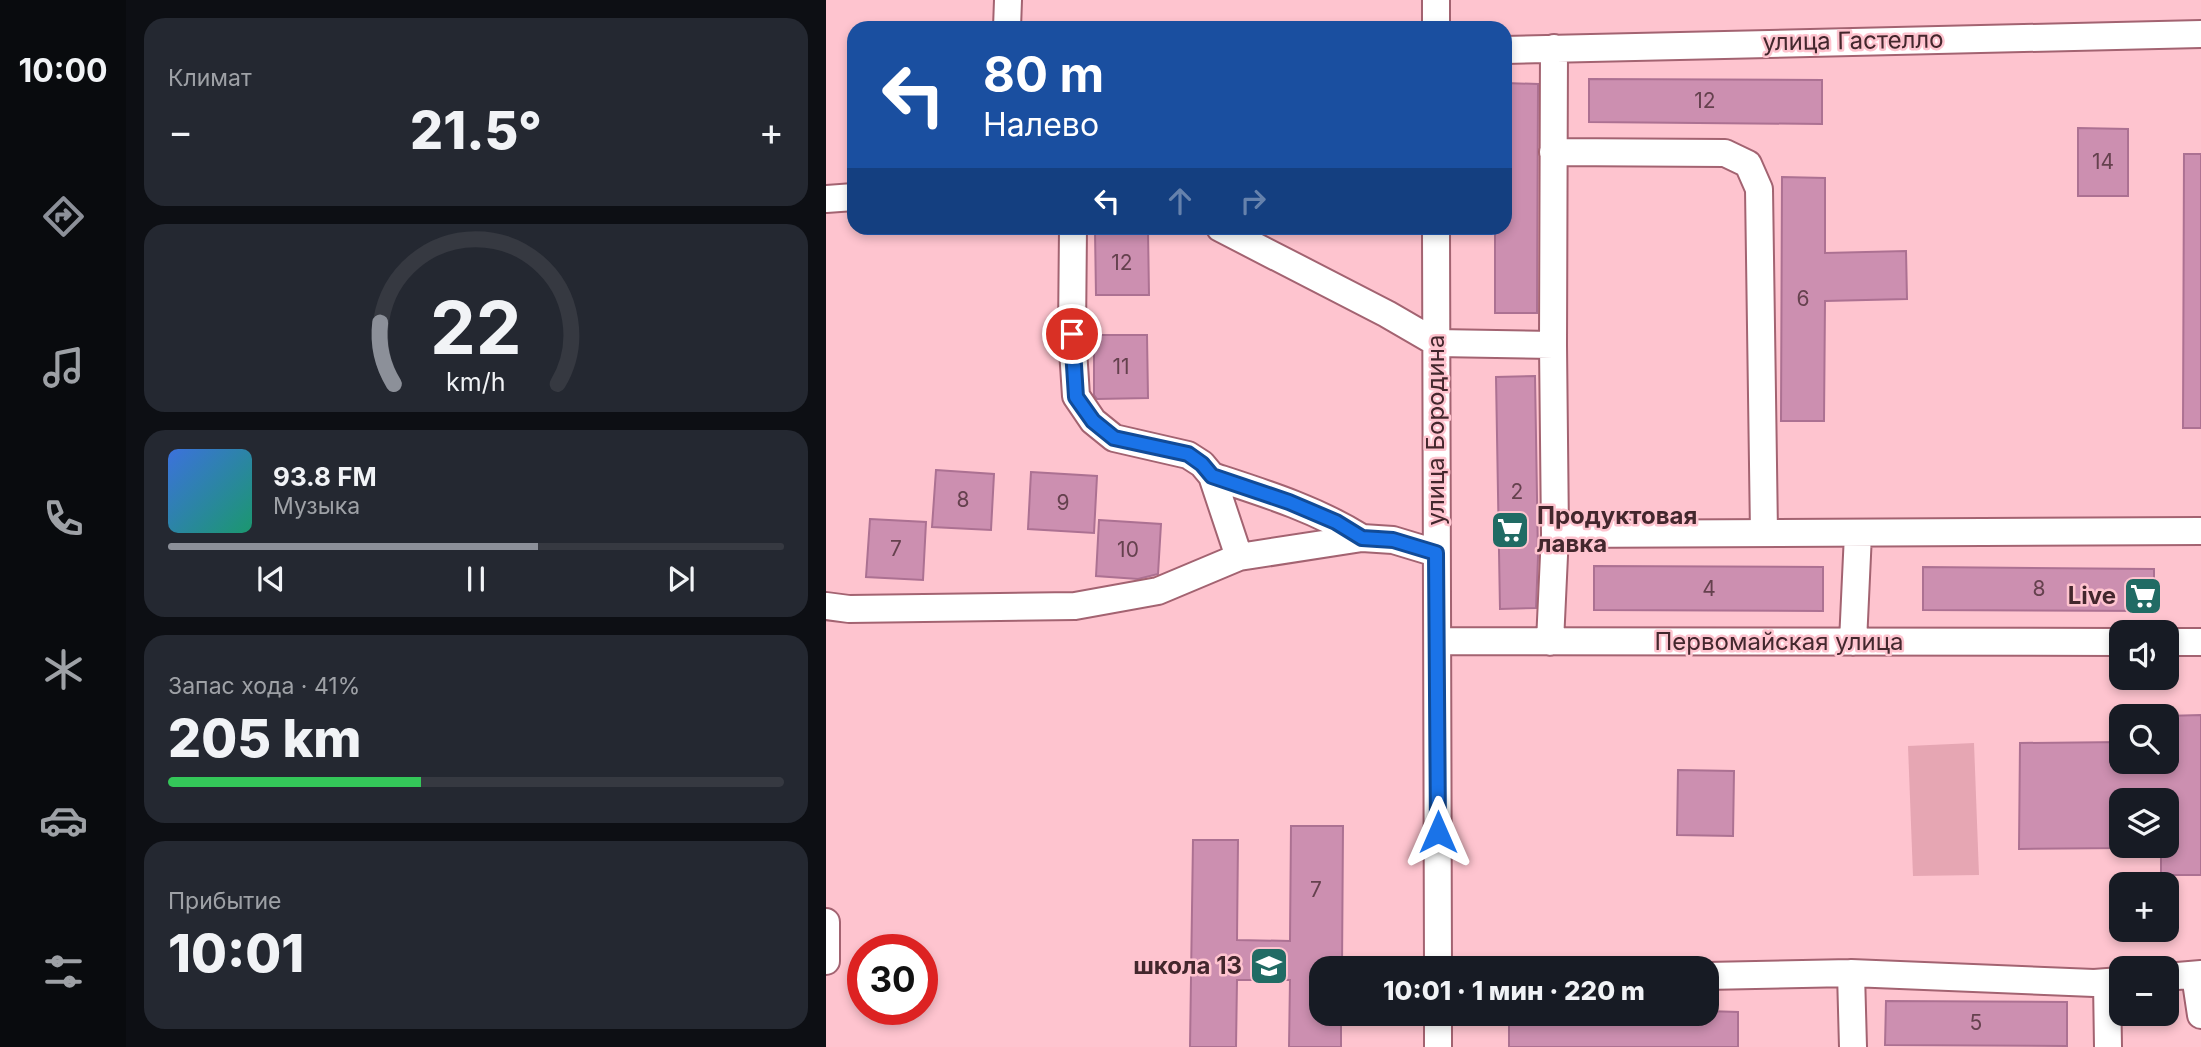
<!DOCTYPE html>
<html lang="ru">
<meta charset="utf-8">
<style>
:root{--surface:#171b24;--page:#242831;--text:#f1f3f6;--muted:#9ea1a6;--line:#363941;--accent:#8c9099}
body{margin:0;font-family:Inter,sans-serif;background:var(--page);color:var(--text);height:100vh;display:flex;flex-direction:column;font-size:26px;white-space:nowrap}
*{box-sizing:border-box;margin:0}
p{font-size:23px;color:var(--muted)}
.icon{flex:none;width:38px;height:38px;fill:none;stroke:currentColor;stroke-width:2;stroke-linecap:round;stroke-linejoin:round}
.map{position:relative;flex:1;overflow:hidden}
.panel{display:flex;flex-direction:column;gap:18px;padding:18px;background:#0d0f14;width:700px}
.panel>*{flex:none}
.hud{position:absolute;left:21px;top:21px;width:665px;height:214px;border-radius:21px;box-shadow:0 4px 10px #0003;background:#1a4fa0;color:#fff;overflow:hidden}
.buttons{position:absolute;left:1283px;top:620px;display:grid;gap:14px}
.buttons a{display:grid;place-items:center;width:70px;height:70px;border-radius:14px;background:var(--surface);box-shadow:0 4px 10px #0003;font-size:35px}
.speed{position:absolute;left:21px;top:934px;display:flex;gap:14px;font-size:35px;font-weight:700;text-align:center}
.speed>*{display:grid;place-content:center;width:91px;height:91px;border-radius:50%;background:var(--surface);box-shadow:0 4px 10px #0003;line-height:1}
.speed .limit{border:10px solid #d22;background:#fff;color:#111}
.pin{position:absolute;display:grid;place-items:center;width:60px;height:60px;color:#fff;margin:-30px;border:4px solid #fff;border-radius:50%;box-shadow:0 2px 7px #0007}
.me{position:absolute;width:77px;margin:-38px;rotate:0deg;stroke-linejoin:round;filter:drop-shadow(0 0 5px #0008)}
.turn{display:flex;align-items:center;gap:24px;height:147px;padding:0 21px;font-size:32px}
.turn .icon{width:91px;height:91px;stroke-width:2.5}
.turn b{display:block;font-size:49px;line-height:60px}
.lanes{display:flex;align-items:center;height:66px;padding:0 21px;background:#0003;justify-content:center;gap:35px;direction:ltr}
.lanes .off{opacity:.35}
.big{font-size:52px;font-weight:800;line-height:1.1}
.panel .tile{flex:1;display:flex;flex-direction:column;justify-content:center;gap:10px;min-width:0;padding:0 24px;border-radius:21px;background:var(--page)}
.panel .dial{align-items:center;gap:0}
.dial svg{height:182px;overflow:visible;fill:none;stroke:var(--line);stroke-width:7;stroke-linecap:round;text-anchor:middle}
.dial text{fill:var(--text);stroke:none}
.song{display:flex;align-items:center;gap:21px}
.cover{width:84px;height:84px;border-radius:10px;background:linear-gradient(135deg,hsl(220 70% 55%),hsl(160 70% 35%))}
.played{height:7px;border-radius:4px;background:linear-gradient(90deg,var(--accent) 60%,var(--line) 60%)}
.keys{display:flex;justify-content:space-around;direction:ltr}
.heat{display:flex;justify-content:space-between;align-items:center;font-size:38px;direction:ltr}
.charge{height:10px;border-radius:5px;background:linear-gradient(90deg,#34c759 41%,var(--line) 0)}
.trip{position:absolute;left:483px;top:956px;width:410px;height:70px;border-radius:21px;background:var(--surface);box-shadow:0 4px 10px #0003;font-weight:800;line-height:70px;text-align:center}
main{display:flex;flex:1;min-height:0}
.dock{display:flex;flex-direction:column;width:126px;justify-content:space-around;align-items:center;background:#090b0e;color:var(--muted)}
.dock .icon{width:49px;height:49px}
.dock .selected{color:var(--accent)}
.dock b{font-size:32px;color:var(--text)}
.map>svg:first-child{display:block}
.green{fill:#e6a6b3}
.building{fill:#cc8fb0;stroke:#ac7192;stroke-width:2}
.lines{fill:none;stroke-linecap:round;stroke-linejoin:round}
.minor-casing{stroke:#a36371;stroke-width:30}
.minor{stroke:#fff;stroke-width:26}
.route-casing{stroke:#114b97;stroke-width:18}
.route{stroke:#1a73e8;stroke-width:12}
.labels{text-anchor:middle;stroke-width:5;stroke-linejoin:round;paint-order:stroke}
.number-label{font-size:21px;fill:#65414e}
.street-label{font-size:24px;fill:#43272d;stroke:#fec4cf}
.poi-label{font-size:24px;font-weight:bold;fill:#43272d;stroke:#fec4cf;text-anchor:end}
</style>
<main>
<nav class="dock">
<b>10:00</b>
<svg class="icon selected" aria-label="directions" viewBox="0 0 24 24"><path d="M12 3l9 9-9 9-9-9zM9 14v-3h6M13 9l2 2-2 2"/></svg>
<svg class="icon" aria-label="music" viewBox="0 0 24 24"><path d="M9 18V5l10-2v13"/><circle cx="6" cy="18" r="3"/><circle cx="16" cy="16" r="3"/></svg>
<svg class="icon" aria-label="phone" viewBox="0 0 24 24"><path d="M5 4h4l2 5-3 2q2 4 5 5l2-3 5 2v4C11 20 4 13 5 4z"/></svg>
<svg class="icon" aria-label="climate" viewBox="0 0 24 24"><path d="M12 3v18M4 7l16 10M4 17L20 7"/></svg>
<svg class="icon" aria-label="car" viewBox="0 0 24 24"><path d="M5 17H2v-5l4-1 3-4h7l3 4 3 1v5h-3M9 17h6M6 11h13"/><circle cx="7" cy="17" r="2"/><circle cx="17" cy="17" r="2"/></svg>
<svg class="icon" aria-label="filters" viewBox="0 0 24 24"><path d="M4 7h16M4 17h16"/><circle cx="9" cy="7" r="2"/><circle cx="15" cy="17" r="2"/></svg>
</nav>
<section class="panel">
<div class="tile"><p>Климат</p>
<div class="heat"><a>−</a><b class="big">21.5°</b><a>+</a></div>
</div>
<div class="tile dial"><svg viewBox="0 0 100 80">
<path d="M14 69A42 42 0 1 1 86 69"/>
<path d="M14 69A42 42 0 0 1 8 42" stroke="#8c9099"/>
<text x="50" y="56" font-size="32" font-weight="700">22</text>
<text x="50" y="72" font-size="11">km/h</text>
</svg></div>
<div class="tile">
<div class="song"><i class="cover"></i><div><b>93.8 FM</b><p>Музыка</p></div></div>
<div class="played"></div>
<div class="keys"><svg class="icon" aria-label="previous" viewBox="0 0 24 24"><path d="M18 5L8 12l10 7zM5 5v14"/></svg><svg class="icon" aria-label="pause" viewBox="0 0 24 24"><path d="M8 5v14M16 5v14"/></svg><svg class="icon" aria-label="next" viewBox="0 0 24 24"><path d="M6 5l10 7-10 7zM19 5v14"/></svg></div>
</div>
<div class="tile"><p>Запас хода · 41%</p><b class="big">205 km</b><div class="charge"></div></div>
<div class="tile"><p>Прибытие</p><b class="big">10:01</b></div>
</section>
<div class="map">
<svg width="1375" height="1047" viewBox="0 0 1375 1047">
<rect width="100%" height="100%" fill="#fec4cf"/>
<path class="green" d="M1148,743L1153,875L1087,876L1082,746Z"/>
<path class="building" d="M763,79L996,80V124L763,122Z
M679,83L712,84L711,313H669V228H679Z
M1252,128L1302,129V196H1252Z
M1358,154H1375V428H1357Z
M956,177L999,178V253L1080,251L1081,299L999,301L998,421H955Z
M322,230L323,295H270L269,231Z
M268,335H321L322,398L271,399L268,395Z
M709,376L712,557L710,608L674,609L670,377Z
M110,470L168,474L165,530L106,527Z
M205,472L271,476L268,533L202,529Z
M44,519L100,522L97,580L40,577Z
M273,520L335,524L332,574L312,579L270,576Z
M768,566L997,567V611L768,610Z
M1097,567L1328,569V611L1097,610Z
M1375,715V875H1335V845H1340V800H1295V848L1193,849L1194,743L1295,742V761H1340V716Z
M852,770L908,771L907,836L851,835Z
M465,826H517L516,968H495V1013H515V1047H463L464,980H411L410,1047H364L367,840H412L411,940L464,941Z
M1060,1001L1241,1002V1046L1059,1045Z
M880,1011L912,1012V1047H683V1013H880Z"/>
<g class="lines">
<defs>
<path id="minor" d="M610,0V28
M181,28L182,0
M679,50L1375,34
M727,152L899,153L922,164L933,189L938,533
M0,199L28,197
M247,228L246,334L250,396L267,421L288,438L362,455L376,464L386,476L413,557
M394,228L561,314L611,343L727,345
M610,228L612,968
M386,476C438,493 490,509 536,538
M729,534L1375,531
M0,606L23,609L249,606L332,591L413,557L536,538L567,540L610,553
M612,641L1295,642
M724,642L729,534L727,345L728,48
M1027,642L1032,534
M1340,642H1375
M0,922V961
M1025,973L1027,1047
M1369,975L1375,1015
M880,976L1025,973L1268,983L1295,981
M1340,977L1375,974
M1281,982L1282,1047
M612,1013V1047"/>
</defs>
<use href="#minor" class="minor-casing"/>
<use href="#minor" class="minor"/>
</g>
<g class="lines">
<defs>
<path id="route" d="M246,334L250,397L267,421L288,438L362,454L376,464L386,476L463,502L510,522L536,538L567,540L610,553L612,832"/>
</defs>
<use href="#route" class="route-casing"/>
<use href="#route" class="route"/>
</g>
<defs>
<symbol id="supermarket-square" viewBox="-11 -11 22 22"><rect x="-9" y="-9" width="18" height="18" rx="4" fill="#216b64" stroke="#fec4cf"/><path d="M-6-5.5h2.5l.6 2H6L4.5 2H-2.5L-4.4-4H-6ZM-1.5 3.2a1.3 1.3 0 1 0 .1 0ZM3 3.2a1.3 1.3 0 1 0 .1 0Z" fill="#fff"/></symbol>
<symbol id="school-square" viewBox="-11 -11 22 22"><rect x="-9" y="-9" width="18" height="18" rx="4" fill="#216b64" stroke="#fec4cf"/><path d="M0-5L7-2L0 1L-7-2ZM-4 1L0 2.5L4 1V4Q0 6-4 4Z" fill="#fff"/></symbol>
</defs>
<g fill-rule="evenodd">
<use href="#supermarket-square" x="662" y="508" width="44" height="44"/>
<use href="#supermarket-square" x="1295" y="574" width="44" height="44"/>
<use href="#school-square" x="421" y="944" width="44" height="44"/>
</g>
<g class="labels">
<g class="number-label">
<text x="879" y="108">12</text>
<text x="1277" y="169">14</text>
<text x="296" y="270">12</text>
<text x="977" y="306">6</text>
<text x="295" y="374">11</text>
<text x="691" y="499">2</text>
<text x="137" y="507">8</text>
<text x="237" y="510">9</text>
<text x="70" y="556">7</text>
<text x="302" y="557">10</text>
<text x="883" y="596">4</text>
<text x="1213" y="596">8</text>
<text x="490" y="897">7</text>
<text x="1150" y="1030">5</text>
</g>
<g class="street-label">
<text transform="translate(1027 41) rotate(-1)" y="8">улица Гастелло</text>
<text transform="translate(610 430) rotate(-90)" y="8">улица Бородина</text>
<text x="953" y="650">Первомайская улица</text>
</g>
<g class="poi-label">
<text x="711" y="524" text-anchor="start">Продуктовая<tspan x="711" dy="28">лавка</tspan></text>
<text x="1290" y="604">Live</text>
<text x="416" y="974">школа 13</text>
</g>
</g>
</svg>
<div class="buttons">
<a><svg class="icon" aria-label="sound" viewBox="0 0 24 24"><path d="M4 9h4l5-4v14l-5-4H4zM17 9q2 3 0 6"/></svg></a>
<a><svg class="icon" aria-label="search" viewBox="0 0 24 24"><circle cx="10" cy="10" r="6"/><path d="M15 15l6 6"/></svg></a>
<a><svg class="icon" aria-label="layers" viewBox="0 0 24 24"><path d="M12 4l9 5-9 5-9-5zM3 14l9 5 9-5"/></svg></a>
<a>+</a>
<a>−</a>
</div>
<div class="speed"><div class="limit">30</div></div>
<div class="pin" style="left:246px;top:334px;background:#d93025"><svg class="icon" aria-label="arrive" viewBox="0 0 24 24"><path d="M6 21V4h12l-3 4 3 4H6"/></svg></div>
<svg class="me" style="left:612px;top:832px" viewBox="-20 -20 40 40"><path d="M0-17L14 15 0 8-14 15z" fill="#1a73e8" stroke="#fff" stroke-width="4"/></svg>
<div class="trip">10:01 · 1 мин · 220 m</div>
<div class="hud">
<div class="turn"><svg class="icon" aria-label="left" viewBox="0 0 24 24"><path d="M17 20v-9H6M10 6l-5 5 5 5"/></svg><div><b>80 m</b>Налево</div></div>
<div class="lanes"><svg class="icon" aria-label="left" viewBox="0 0 24 24"><path d="M17 20v-9H6M10 6l-5 5 5 5"/></svg><svg class="icon off" aria-label="ahead" viewBox="0 0 24 24"><path d="M12 20V5M6 11l6-6 6 6"/></svg><svg class="icon off" aria-label="right" viewBox="0 0 24 24"><path d="M7 20v-9h11M14 6l5 5-5 5"/></svg></div>
</div>
</div>
</main>
